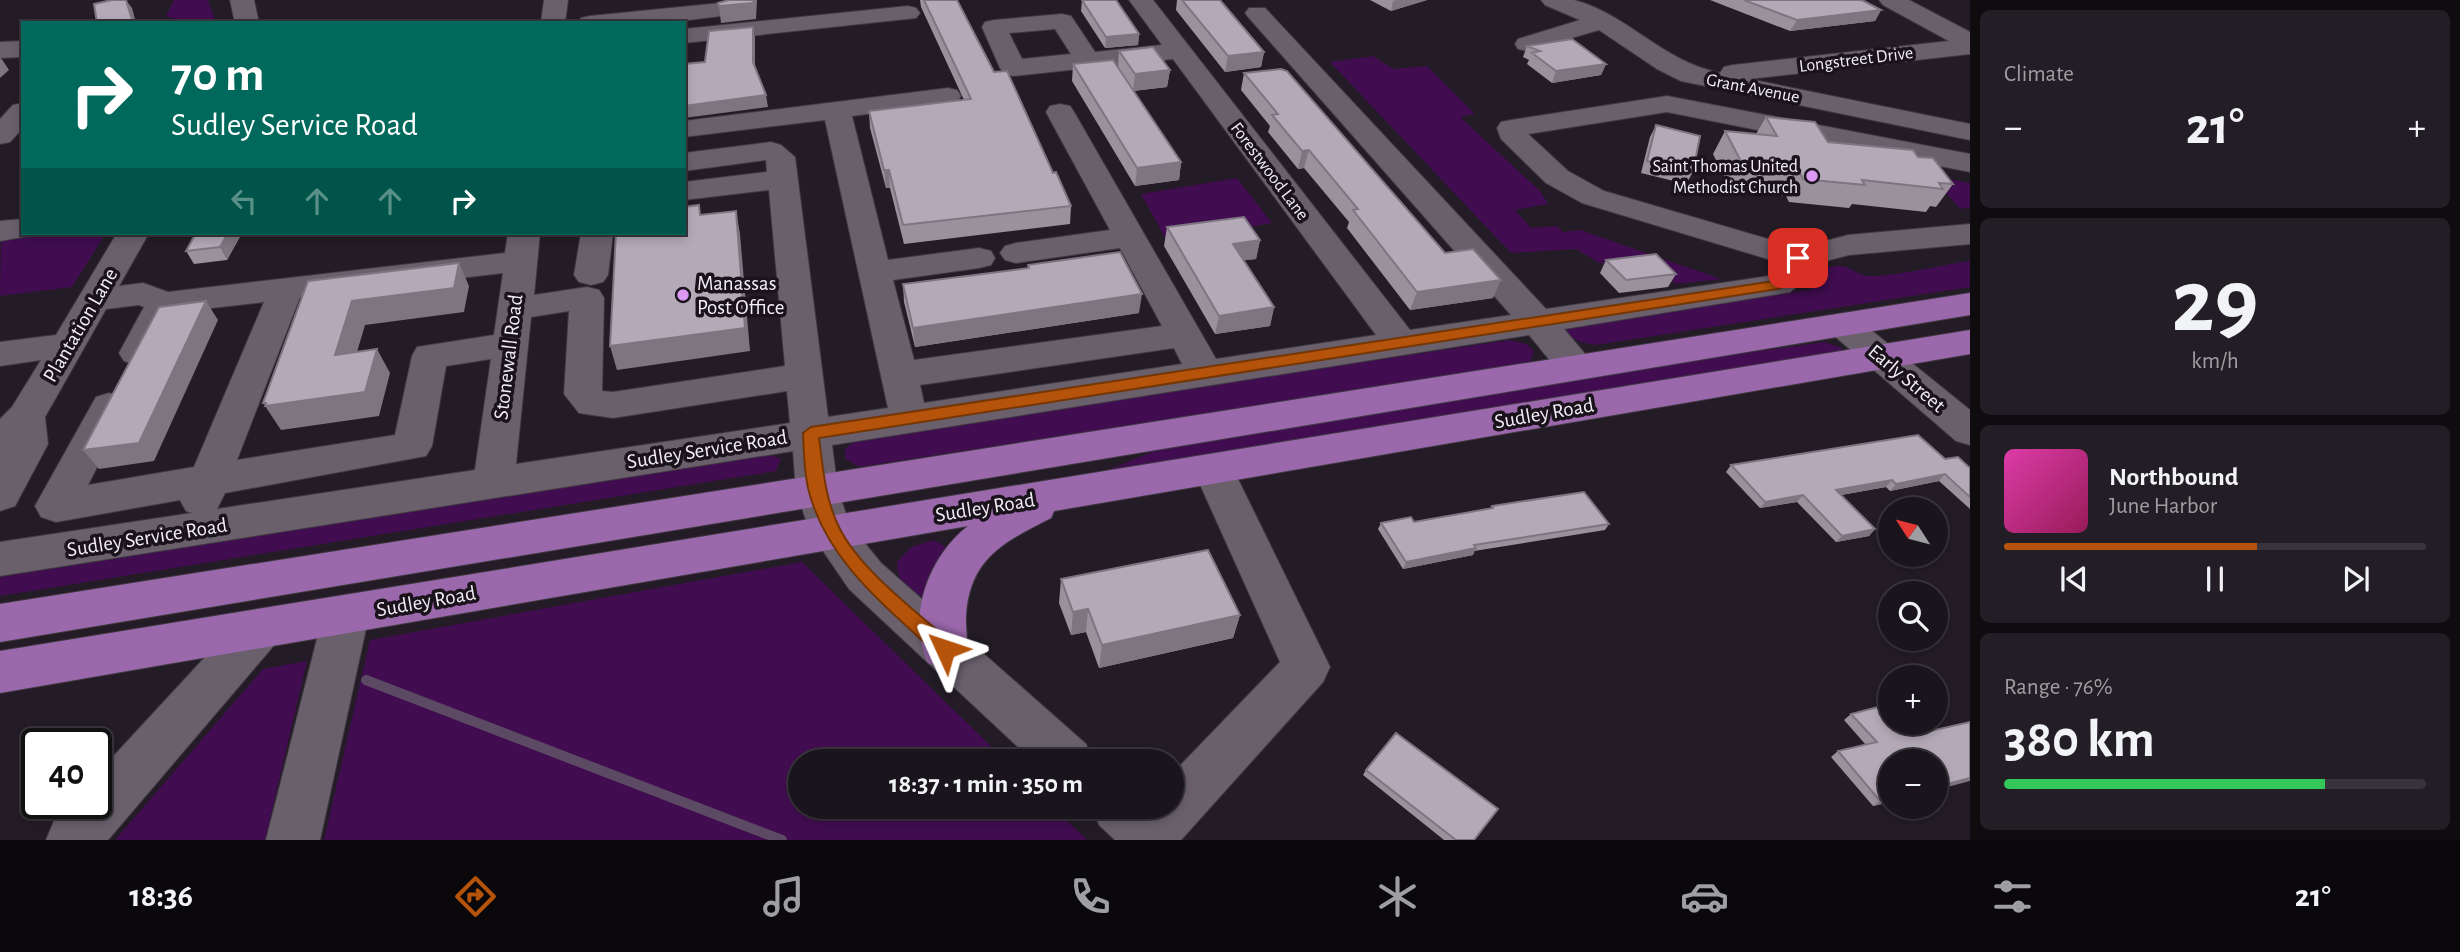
<!DOCTYPE html>
<meta charset="utf-8">
<style>
:root{--surface:#1a151c;--page:#231e25;--text:#f1f3f6;--muted:#9f9fa3;--line:#38343b;--accent:#b45309}
body{margin:0;font-family:"Alegreya Sans",sans-serif;background:var(--page);color:var(--text);height:100vh;display:flex;flex-direction:column;font-size:26px;white-space:nowrap}
*{box-sizing:border-box;margin:0}
p{font-size:23px;color:var(--muted)}
.icon{flex:none;width:38px;height:38px;fill:none;stroke:currentColor;stroke-width:2;stroke-linecap:round;stroke-linejoin:round}
.map{position:relative;flex:1;overflow:hidden}
.sheet{display:flex;flex-direction:column;gap:10px;padding:10px;background:#0e0c0f;width:490px}
.sheet>*{flex:none}
.guide{position:absolute;left:21px;top:21px;width:665px;height:214px;border-radius:0px;box-shadow:0 4px 10px #0003,0 0 0 2px var(--line);background:#00695c;color:#fff;overflow:hidden}
.needle{width:46px;rotate:306deg}
.buttons{position:absolute;left:1878px;top:497px;display:grid;gap:14px}
.buttons a{display:grid;place-items:center;width:70px;height:70px;border-radius:50%;background:var(--surface);box-shadow:0 4px 10px #0003,0 0 0 2px var(--line);font-size:35px}
.speed{position:absolute;left:21px;top:728px;display:flex;gap:14px;font-size:35px;font-weight:700;text-align:center}
.speed>*{display:grid;place-content:center;width:91px;height:91px;border-radius:50%;background:var(--surface);box-shadow:0 4px 10px #0003,0 0 0 2px var(--line);line-height:1}
.speed .limit{border:4px solid #111;border-radius:10px;background:#fff;color:#111}
.pin{position:absolute;display:grid;place-items:center;width:60px;height:60px;color:#fff;margin:-30px;border-radius:14px;box-shadow:0 4px 10px #0006}
.me{position:absolute;width:77px;margin:-38px;rotate:312deg;stroke-linejoin:round;filter:drop-shadow(0 0 5px #0008)}
.turn{display:flex;align-items:center;gap:24px;height:147px;padding:0 35px;font-size:32px}
.turn .icon{width:91px;height:91px;stroke-width:2.5}
.turn b{display:block;font-size:49px;line-height:60px}
.lanes{display:flex;align-items:center;height:66px;padding:0 35px;background:#0003;justify-content:center;gap:35px;direction:ltr}
.lanes .off{opacity:.35}
.big{font-size:52px;font-weight:700;line-height:1.1}
.sheet .card{flex:1;display:flex;flex-direction:column;justify-content:center;gap:10px;min-width:0;padding:0 24px;border-radius:10px;background:var(--page)}
.sheet .dial{align-items:center;gap:0}
.dial b{font-size:91px;line-height:1}
.song{display:flex;align-items:center;gap:21px}
.cover{width:84px;height:84px;border-radius:10px;background:linear-gradient(135deg,hsl(320 70% 55%),hsl(330 70% 35%))}
.played{height:7px;border-radius:4px;background:linear-gradient(90deg,var(--accent) 60%,var(--line) 60%)}
.keys{display:flex;justify-content:space-around;direction:ltr}
.heat{display:flex;justify-content:space-between;align-items:center;font-size:38px;direction:ltr}
.charge{height:10px;border-radius:5px;background:linear-gradient(90deg,#34c759 76%,var(--line) 0)}
.trip{position:absolute;left:788px;top:749px;width:396px;height:70px;border-radius:35px;background:var(--surface);box-shadow:0 4px 10px #0003,0 0 0 2px var(--line);font-weight:700;line-height:70px;text-align:center}
.tab-bar{display:flex;height:112px;justify-content:space-around;align-items:center;background:#0a080b;color:var(--muted)}
.tab-bar .icon{width:49px;height:49px}
.tab-bar .active{color:var(--accent)}
.tab-bar b{font-size:32px;color:var(--text)}
main{display:flex;flex:1;min-height:0}
.map>svg:first-child{display:block}
.green{fill:#410d50}
.lines{fill:none;stroke-linecap:round;stroke-linejoin:round}
.stream{stroke:#5c4963;stroke-width:10}
.minor-casing{stroke:#3f3942;stroke-width:2}
.major-casing{stroke:#3f3942;stroke-width:2}
.minor{fill:#69606c;fill-rule:evenodd}
.major{fill:#9b68ac;fill-rule:evenodd}
.wall{fill:#9a919d}
.shaded-wall{fill:#7d7680}
.building{fill:#b3a9b7;stroke:#7d7680;stroke-width:2}
.route{fill:#b45309;stroke:#753606;stroke-width:2}
.poi-dot{fill:#dc99f4;stroke:#1a131c;stroke-width:2.5}
.labels{text-anchor:middle;stroke-width:7;stroke-linejoin:round;paint-order:stroke}
.far-street-label{font-size:18px;fill:#f3eef5;stroke:#1a131c}
.far-poi-label{font-size:18px;fill:#f3eef5;stroke:#1a131c;text-anchor:end}
.poi-label{font-size:21px;fill:#f3eef5;stroke:#1a131c;text-anchor:start}
.street-label{font-size:21px;fill:#f3eef5;stroke:#1a131c}
</style>
<main>
<div class="map">
<svg width="1970" height="840" viewBox="0 0 1970 840">
<rect width="100%" height="100%" fill="#231c26"/>
<path class="green" d="M174,0H208L216,23H185L166,16Z
M1373,56L1393,69L1427,66L1475,114L1460,117L1540,191L1548,204L1515,210L1531,228L1557,226L1563,232L1580,230L1721,279L1676,284L1650,260L1599,263L1576,249L1511,253L1330,62Z
M1932,176L1970,183V207L1960,209Z
M1237,178L1272,223L1167,241L1141,194Z
M52,233H106L72,287L0,296L1,241Z
M1970,261V287L1596,345L1580,342L1566,334L1567,327L1575,324L1813,289L1823,269C1850,259 1852,276 1870,276C1898,276 1941,265 1970,261Z
M1510,340L1526,344L1534,351L1530,363L859,467L845,458V449L855,441L874,435Z
M1824,342L1842,348V353L1096,475L1157,450L1696,360Z
M767,454L781,459L776,471L0,596V577Z
M934,540L949,549L931,570L925,598C907,589 897,583 897,562L911,547Z
M802,562L1006,761H800V807H1053L1087,840H324L370,640Z
M307,661L265,840H115L263,669Z"/>
<g class="lines">
<path class="stream" d="M366,680L782,840"/>
<defs>
<path id="minor" d="M230,0H254L259,23H235Z
M544,0H568L565,23H541Z
M1129,0H1153L1410,330L1511,315L1249,18L1245,13L1249,8H1265L1546,309L1769,276L1781,263L1582,203L1546,183L1501,139L1497,128L1501,122L1511,120L1667,96L1970,154V172L1667,112L1528,134L1568,171L1604,191L1799,248L1848,235L1970,224V244L1849,255L1814,264L1804,281L1790,292L1564,329L1597,368L1592,377C1562,385 1547,355 1529,335L832,445L838,491L850,525L881,563L1086,744L1093,761H1033L849,589L810,532L796,491L793,451L0,576V542L192,513L186,511L180,500L56,522L41,517L35,506L96,397L109,393L122,397L128,406L88,485L194,467L264,302L176,312L150,361L137,365L124,361L119,353L144,307L139,305L106,309L45,417L48,444L15,506L0,511V419L12,407L41,360L0,366V342L56,335L117,233H149L119,286L143,283L168,292L505,253L508,233H540L534,295L587,287L599,290L604,298L602,391L613,392L785,366L769,190L684,200V182L767,172L766,160L684,171V153L771,142L781,145L795,157L828,417L888,408L825,120L684,137V121L948,88L957,90L961,96L957,102L948,104L852,116L888,260L979,248L991,251L995,258L991,265L979,268L893,280L914,360L1162,326L1120,248L1016,263L1005,260L1000,253L1005,246L1016,243L1110,230L1046,112L1050,106L1060,104L1070,106L1074,112L1216,359L1376,335L1173,59L1013,76L1004,73L1000,68L982,27L985,22L994,20L1062,14L1071,16L1095,52L1162,45ZM1055,29L1071,54L1022,59L1009,33ZM503,273L494,335L417,347L412,356L395,435L237,460L300,297ZM569,311L564,394L579,413L613,418L787,391L790,423L516,464L531,317ZM1174,348L1182,364L924,403L920,385ZM491,359L475,470L217,509L225,493L426,456L432,446L446,366Z
M1541,0C1552,0 1564,0 1574,0C1628,14 1661,61 1720,73L1724,67L1733,65L1949,41L1883,5L1879,0H1909L1970,32V54L1749,79L1970,124V140L1681,81L1657,69L1599,30L1527,51L1518,49L1515,44L1518,39L1580,20L1545,5Z
M721,3L729,5L733,10L729,15L665,23H578L581,18L590,16Z
M908,6L916,8L920,13L916,18L684,43V29Z
M23,41V57L0,58V42Z
M23,103V128L10,142L0,144V119L13,105Z
M23,219V233H36L34,235L0,241V221Z
M581,233H613L608,275L603,282L591,285L579,282L574,275Z
M1843,314L1855,317L1970,410V445L1956,441L1831,333L1825,325L1831,317Z
M1213,454L1227,458L1233,469L1330,667L1323,682L1181,840H1115L1099,825L1092,807H1171V775L1280,662L1193,469L1199,458Z
M346,596L362,602L369,615L320,840H266L323,615L330,602Z
M260,610L276,615L283,629L276,643L108,840H46L54,821L71,803H96V775L244,615Z"/>
<path id="major" d="M1970,293V315L0,642V604Z
M1970,330V354L1054,511L1051,518C1004,542 970,558 966,615C965,635 971,644 962,663L945,669L928,663C906,617 929,556 968,526L0,693V651Z"/>
</defs>
<use href="#minor" class="minor-casing"/>
<use href="#major" class="major-casing"/>
<use href="#minor" class="minor"/>
<use href="#major" class="major"/>
</g>
<path class="wall" d="M920,0H957L994,72L1071,206L1070,224L904,244L890,188H886L870,128L869,111L964,100L921,7Z
M1082,0L1139,34L1138,45L1105,48L1081,11Z
M1177,0H1220L1264,52L1261,67L1225,72L1176,10Z
M1370,0H1427L1391,11Z
M1710,0H1862L1881,10L1875,21L1790,31Z
M1527,46L1606,64L1601,75L1552,83L1527,64L1529,60L1523,57Z
M1119,51L1170,70L1167,87L1133,91L1181,162L1179,180L1135,186L1072,81L1073,64L1118,68Z
M1244,73L1445,253L1493,298L1410,310L1347,228L1349,222L1304,168L1298,169L1268,132L1270,126L1241,90Z
M1766,117L1828,142L1918,157L1953,184L1936,207L1930,206L1926,212L1852,204L1849,208L1789,202L1786,196L1731,190L1713,154L1725,131L1756,134Z
M1656,125L1693,172L1686,184L1641,173L1650,137Z
M1167,227L1260,240L1256,259L1244,260L1274,307L1270,326L1215,334L1164,246Z
M242,233L227,260L194,264L186,251Z
M1606,260L1676,274L1668,287L1619,293L1600,273Z
M1028,265L1139,313L915,347L904,302L903,284L1028,268Z
M1945,459L1970,468V509L1939,481L1890,491L1886,487L1841,495L1875,529L1869,536L1836,542L1797,502L1760,508L1726,472L1731,465Z
M1492,506L1609,524L1605,530L1474,551L1473,555L1403,569L1378,529L1381,523L1414,522L1491,508Z
M1061,579L1240,615L1233,638L1099,668L1086,632L1071,635L1059,603Z
M1851,714L1913,735L1890,802L1873,806L1831,757L1838,751L1866,745L1844,720Z
M1366,770L1474,840H1444L1363,775Z"/>
<path class="shaded-wall" d="M126,0L132,8L136,23H133Z
M754,0H757L756,19L721,23L719,6Z
M1396,0H1427L1391,11L1393,1Z
M1881,10L1875,21L1790,31L1797,20Z
M753,27L755,38V73L753,62Z
M1139,34L1138,45L1105,48L1106,37Z
M684,40L687,62L684,63Z
M1264,52L1261,67L1225,72L1228,56Z
M1,58L9,70L0,78V59Z
M1606,64L1601,75L1552,83L1556,71Z
M1170,70L1167,87L1133,91L1135,74Z
M766,95L768,107L684,118V106Z
M1309,150L1304,168L1298,169L1302,151Z
M1181,162L1179,180L1135,186L1137,168Z
M884,170H889L890,188H886Z
M736,211L740,234L750,351L617,370L610,346Z
M228,233H242L227,260L220,247Z
M1260,240L1256,259L1230,262L1233,244Z
M459,263L469,286L464,312L365,325L349,379L335,355L352,301Z
M1501,280L1493,298L1410,310L1417,292Z
M1142,294L1139,313L915,347L913,328Z
M206,301L218,320L154,461L99,469L83,450Z
M1274,307L1270,326L1215,334L1219,316Z
M377,349L390,373L379,416L281,430L265,406Z
M1945,474L1939,481L1890,491L1896,484Z
M1892,480L1886,487L1830,497L1836,490Z
M1803,495L1797,502L1760,508L1765,502Z
M1875,529L1869,536L1836,542L1842,536Z
M1476,548L1473,555L1403,569L1406,562Z
M1088,609L1086,632L1071,635L1073,612Z
M1240,615L1233,638L1099,668L1102,645Z
M1970,778V781L1936,790V787Z
M1890,798V802L1873,806L1880,801Z"/>
<path class="building" d="M112,0H126L133,23H97L94,4Z
M729,0H754L753,3L719,6L718,3Z
M924,0H957L994,72L1007,71L1053,173L1056,172L1071,206L903,225L889,170H884L869,111L971,99Z
M1082,0H1116L1139,34L1106,37Z
M1182,0H1220L1264,52L1228,56Z
M1744,0H1862L1881,10L1797,20Z
M753,27V62L766,95L684,106V64L705,62L709,31Z
M1572,39L1606,64L1556,71L1532,53L1540,51L1527,46Z
M1153,47L1170,70L1135,74L1119,51Z
M1113,60L1181,162L1137,168L1073,64Z
M1281,69L1287,71L1445,253L1473,249L1501,280L1417,292L1353,210L1358,209L1309,150L1302,151L1272,115L1278,114L1244,73Z
M1766,117L1815,122L1828,142L1913,150L1918,157L1933,158L1953,184L1939,183L1943,189L1862,180L1865,185L1803,179L1800,173L1744,167L1725,131L1777,136Z
M1656,125L1700,136L1693,172L1647,161Z
M699,205L700,215L736,211L745,328L610,346L616,233H684V207Z
M1244,217L1260,240L1233,244L1274,307L1219,316L1167,227Z
M196,233H228L220,247L186,251Z
M1120,252L1142,294L913,328L903,284L1029,268L1028,265Z
M1656,254L1676,274L1626,280L1606,260Z
M459,263L454,288L352,301L335,355L377,349L365,392L265,406L266,403H263L308,281Z
M206,301L139,443L83,450L159,307Z
M1918,435L1945,459L1958,457L1970,468V497L1945,474L1896,484L1892,480L1836,490L1875,529L1842,536L1803,495L1765,502L1731,465Z
M1584,492L1609,524L1474,545L1476,548L1406,562L1381,523L1411,517L1414,522L1493,508L1492,506Z
M1208,550L1240,615L1102,645L1088,609L1073,612L1061,579Z
M1886,705L1890,710V723H1902L1913,735L1970,722V778L1936,787V761H1890V798L1880,801L1838,751L1877,742L1851,714Z
M1396,733L1498,809L1474,840H1456L1366,770Z"/>
<path class="route" d="M1798,254L1805,258C1804,273 1792,284 1778,289L819,438C823,468 825,499 839,527C859,569 917,612 952,643L955,649L952,655L945,657L938,655C887,607 828,563 809,492C804,474 804,452 803,433L811,427L1774,281C1785,275 1791,270 1792,258Z"/>
<g class="poi-dot">
<circle cx="1812" cy="176" r="7"/>
<circle cx="683" cy="295" r="7"/>
</g>
<g class="labels">
<g class="far-street-label">
<text transform="translate(1856 59) rotate(-7)" y="6">Longstreet Drive</text>
<text transform="translate(1753 88) rotate(11)" y="6">Grant Avenue</text>
<text transform="translate(1270 171) rotate(53)" y="6">Forestwood Lane</text>
</g>
<g class="far-poi-label">
<text x="1798" y="172">Saint Thomas United<tspan x="1798" dy="21">Methodist Church</tspan></text>
</g>
<g class="poi-label">
<text x="697" y="290">Manassas<tspan x="697" dy="24">Post Office</tspan></text>
</g>
<g class="street-label">
<text transform="translate(80 325) rotate(-60)" y="7">Plantation Lane</text>
<text transform="translate(508 357) rotate(-83)" y="7">Stonewall Road</text>
<text transform="translate(1907 378) rotate(40)" y="7">Early Street</text>
<text transform="translate(1544 413) rotate(-10)" y="7">Sudley Road</text>
<text transform="translate(707 449) rotate(-9)" y="7">Sudley Service Road</text>
<text transform="translate(985 507) rotate(-9)" y="7">Sudley Road</text>
<text transform="translate(147 537) rotate(-9)" y="7">Sudley Service Road</text>
<text transform="translate(426 601) rotate(-10)" y="7">Sudley Road</text>
</g>
</g>
</svg>
<div class="buttons">
<a><svg class="needle" viewBox="-14 -14 28 28"><path d="M0-13l5 13h-10z" fill="#e53935"/><path d="M0 13l5-13h-10z" fill="#9f9fa3"/></svg></a>
<a><svg class="icon" aria-label="search" viewBox="0 0 24 24"><circle cx="10" cy="10" r="6"/><path d="M15 15l6 6"/></svg></a>
<a>+</a>
<a>−</a>
</div>
<div class="speed"><div class="limit">40</div></div>
<div class="pin" style="left:1798px;top:258px;background:#d93025"><svg class="icon" aria-label="arrive" viewBox="0 0 24 24"><path d="M6 21V4h12l-3 4 3 4H6"/></svg></div>
<svg class="me" style="left:945px;top:649px" viewBox="-20 -20 40 40"><path d="M0-17L14 15 0 8-14 15z" fill="#b45309" stroke="#fff" stroke-width="4"/></svg>
<div class="trip">18:37 · 1 min · 350 m</div>
<div class="guide">
<div class="turn"><svg class="icon" aria-label="right" viewBox="0 0 24 24"><path d="M7 20v-9h11M14 6l5 5-5 5"/></svg><div><b>70 m</b>Sudley Service Road</div></div>
<div class="lanes"><svg class="icon off" aria-label="left" viewBox="0 0 24 24"><path d="M17 20v-9H6M10 6l-5 5 5 5"/></svg><svg class="icon off" aria-label="ahead" viewBox="0 0 24 24"><path d="M12 20V5M6 11l6-6 6 6"/></svg><svg class="icon off" aria-label="ahead" viewBox="0 0 24 24"><path d="M12 20V5M6 11l6-6 6 6"/></svg><svg class="icon" aria-label="right" viewBox="0 0 24 24"><path d="M7 20v-9h11M14 6l5 5-5 5"/></svg></div>
</div>
</div>
<section class="sheet">
<div class="card"><p>Climate</p>
<div class="heat"><a>−</a><b class="big">21°</b><a>+</a></div>
</div>
<div class="card dial"><b>29</b><p>km/h</p></div>
<div class="card">
<div class="song"><i class="cover"></i><div><b>Northbound</b><p>June Harbor</p></div></div>
<div class="played"></div>
<div class="keys"><svg class="icon" aria-label="previous" viewBox="0 0 24 24"><path d="M18 5L8 12l10 7zM5 5v14"/></svg><svg class="icon" aria-label="pause" viewBox="0 0 24 24"><path d="M8 5v14M16 5v14"/></svg><svg class="icon" aria-label="next" viewBox="0 0 24 24"><path d="M6 5l10 7-10 7zM19 5v14"/></svg></div>
</div>
<div class="card"><p>Range · 76%</p><b class="big">380 km</b><div class="charge"></div></div>
</section>
</main>
<nav class="tab-bar">
<b>18:36</b>
<svg class="icon active" aria-label="directions" viewBox="0 0 24 24"><path d="M12 3l9 9-9 9-9-9zM9 14v-3h6M13 9l2 2-2 2"/></svg>
<svg class="icon" aria-label="music" viewBox="0 0 24 24"><path d="M9 18V5l10-2v13"/><circle cx="6" cy="18" r="3"/><circle cx="16" cy="16" r="3"/></svg>
<svg class="icon" aria-label="phone" viewBox="0 0 24 24"><path d="M5 4h4l2 5-3 2q2 4 5 5l2-3 5 2v4C11 20 4 13 5 4z"/></svg>
<svg class="icon" aria-label="climate" viewBox="0 0 24 24"><path d="M12 3v18M4 7l16 10M4 17L20 7"/></svg>
<svg class="icon" aria-label="car" viewBox="0 0 24 24"><path d="M5 17H2v-5l4-1 3-4h7l3 4 3 1v5h-3M9 17h6M6 11h13"/><circle cx="7" cy="17" r="2"/><circle cx="17" cy="17" r="2"/></svg>
<svg class="icon" aria-label="filters" viewBox="0 0 24 24"><path d="M4 7h16M4 17h16"/><circle cx="9" cy="7" r="2"/><circle cx="15" cy="17" r="2"/></svg>
<b>21°</b>
</nav>
